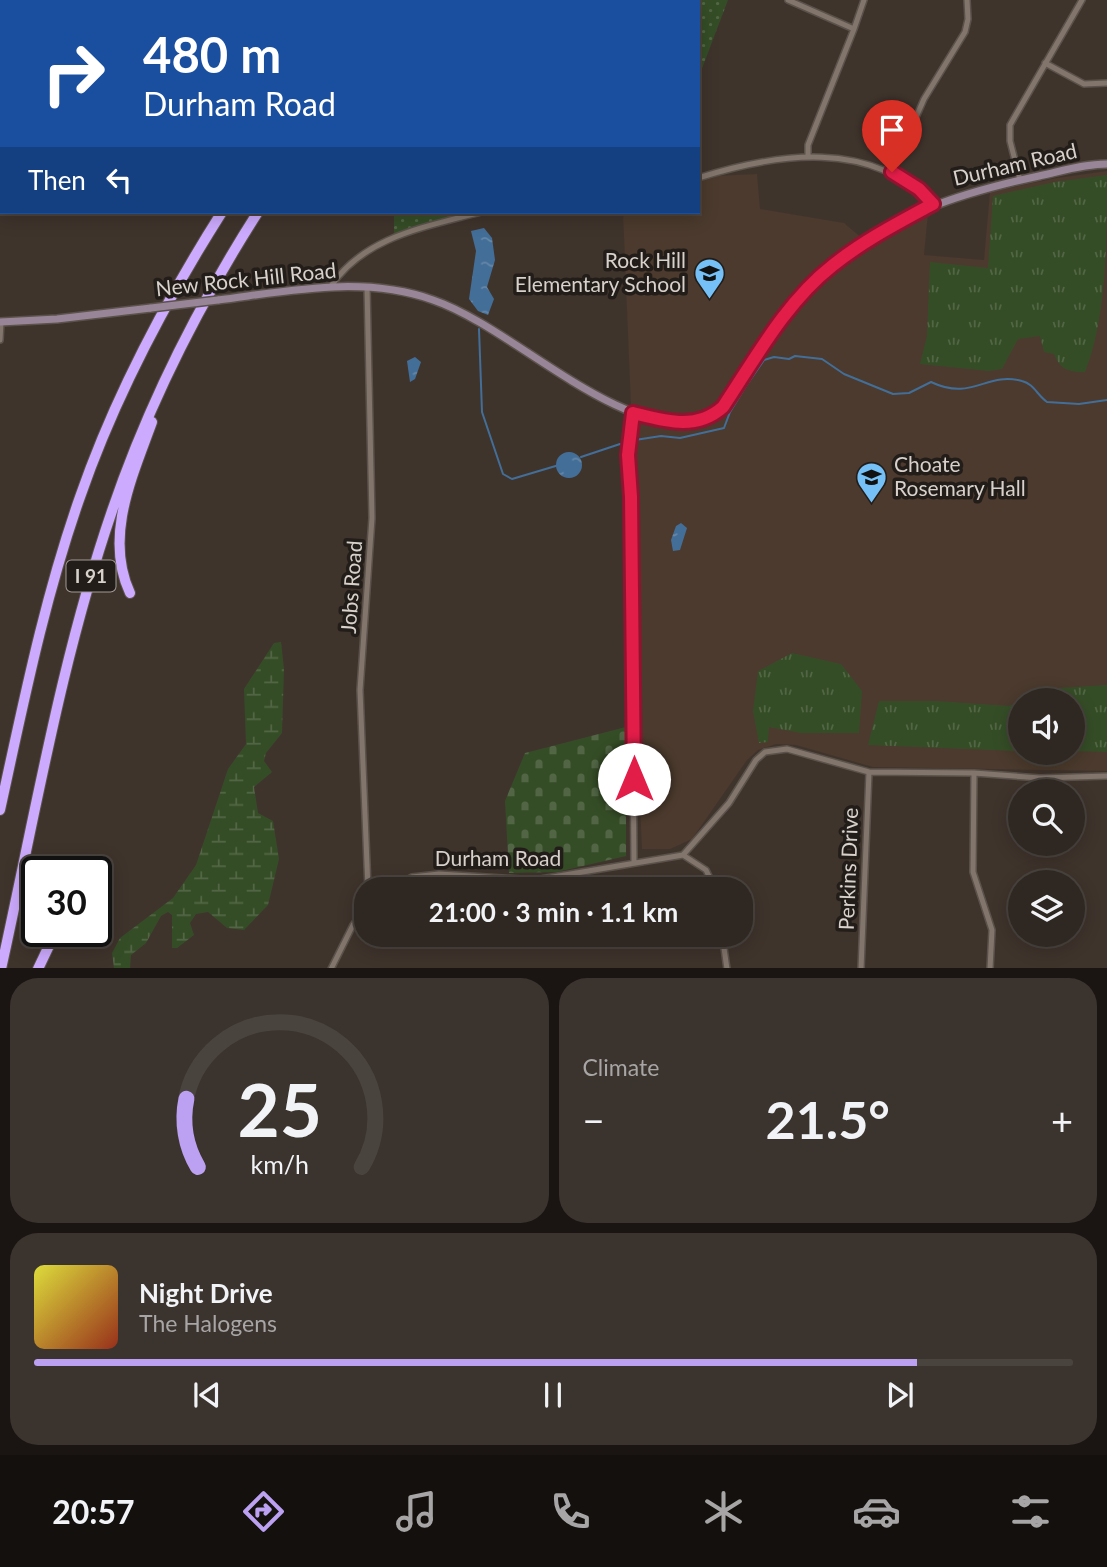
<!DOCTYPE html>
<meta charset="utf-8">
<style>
:root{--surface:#2f2721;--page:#3b332e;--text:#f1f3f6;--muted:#a7a5a5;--line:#4a443f;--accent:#bca0f2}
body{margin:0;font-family:Lato,sans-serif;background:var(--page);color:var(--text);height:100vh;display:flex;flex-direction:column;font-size:26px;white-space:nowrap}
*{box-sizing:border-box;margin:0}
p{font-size:23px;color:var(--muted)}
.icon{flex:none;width:38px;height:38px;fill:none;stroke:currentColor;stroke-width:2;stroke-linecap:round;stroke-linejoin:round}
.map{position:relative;height:968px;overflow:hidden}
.details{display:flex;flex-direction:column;gap:10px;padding:10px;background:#1a1512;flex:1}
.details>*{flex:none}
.top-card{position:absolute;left:0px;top:0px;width:700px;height:214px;box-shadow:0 4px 18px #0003,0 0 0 2px var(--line);background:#1a4fa0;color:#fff;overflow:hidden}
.tools{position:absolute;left:1008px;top:688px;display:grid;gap:14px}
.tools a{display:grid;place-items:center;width:77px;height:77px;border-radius:50%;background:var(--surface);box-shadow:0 4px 18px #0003,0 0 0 2px var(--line);font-size:35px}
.speed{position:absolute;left:21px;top:856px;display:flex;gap:14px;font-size:35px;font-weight:700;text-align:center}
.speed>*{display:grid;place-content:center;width:91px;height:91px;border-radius:50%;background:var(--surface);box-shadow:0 4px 18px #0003,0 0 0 2px var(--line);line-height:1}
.speed .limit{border:4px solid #111;border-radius:10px;background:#fff;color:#111}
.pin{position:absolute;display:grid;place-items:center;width:60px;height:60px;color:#fff;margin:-72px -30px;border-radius:50% 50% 50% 0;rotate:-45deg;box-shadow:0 0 7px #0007}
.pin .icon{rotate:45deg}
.me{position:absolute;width:77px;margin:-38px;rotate:0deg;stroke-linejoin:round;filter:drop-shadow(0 0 5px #0008)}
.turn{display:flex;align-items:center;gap:24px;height:147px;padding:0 28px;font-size:32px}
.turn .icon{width:91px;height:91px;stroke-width:2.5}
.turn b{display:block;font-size:49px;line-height:60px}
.then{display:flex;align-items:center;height:66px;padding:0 28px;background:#0003;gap:14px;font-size:26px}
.big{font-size:52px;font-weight:700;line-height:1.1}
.details .tile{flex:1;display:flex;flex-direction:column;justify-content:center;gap:10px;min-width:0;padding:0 24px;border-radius:28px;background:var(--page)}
.details .dial{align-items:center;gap:0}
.dial svg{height:182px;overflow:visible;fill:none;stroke:var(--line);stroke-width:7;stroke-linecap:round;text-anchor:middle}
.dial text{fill:var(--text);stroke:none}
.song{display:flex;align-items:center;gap:21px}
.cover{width:84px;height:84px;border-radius:10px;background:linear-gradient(135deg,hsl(60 70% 55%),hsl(10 70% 35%))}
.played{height:7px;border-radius:4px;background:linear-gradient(90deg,var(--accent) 85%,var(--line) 85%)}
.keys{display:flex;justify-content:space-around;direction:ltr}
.heat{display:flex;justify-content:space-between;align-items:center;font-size:38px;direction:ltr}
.details .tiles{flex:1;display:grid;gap:10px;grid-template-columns:1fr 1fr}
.tile:last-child{grid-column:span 2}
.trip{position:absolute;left:354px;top:877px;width:399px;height:70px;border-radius:28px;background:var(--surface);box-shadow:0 4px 18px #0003,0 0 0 2px var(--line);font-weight:700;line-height:70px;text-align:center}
.tab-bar{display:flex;height:112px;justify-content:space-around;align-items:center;background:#13100d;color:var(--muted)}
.tab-bar .icon{width:49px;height:49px}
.tab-bar .active{color:var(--accent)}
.tab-bar b{font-size:32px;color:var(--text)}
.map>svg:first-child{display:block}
.built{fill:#4b3a2d;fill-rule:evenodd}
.grass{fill:url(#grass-tufts)}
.wetland{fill:url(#wetland-marsh)}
.cemetery{fill:url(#cemetery-stones)}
.park{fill:url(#park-dots)}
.water{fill:url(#water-ripples)}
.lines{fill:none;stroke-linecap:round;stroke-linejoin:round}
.stream{stroke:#436e98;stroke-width:2}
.street-casing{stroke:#5b524b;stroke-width:8}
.secondary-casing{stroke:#5b524b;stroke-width:10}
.highway-casing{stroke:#5b524b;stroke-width:12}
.street{stroke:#82756c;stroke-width:5}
.secondary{stroke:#988598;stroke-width:7}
.highway{stroke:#ccaafe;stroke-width:10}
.rail{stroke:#a29993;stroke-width:2;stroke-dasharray:10 5;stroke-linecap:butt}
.secondary-bridge-casing{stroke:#5b524b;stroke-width:10;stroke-linecap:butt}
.secondary-bridge{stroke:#988598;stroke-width:7}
.route-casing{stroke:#92132f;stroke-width:18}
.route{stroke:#e11d48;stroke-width:12}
.labels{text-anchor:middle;stroke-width:7;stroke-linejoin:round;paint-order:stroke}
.shield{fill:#221d19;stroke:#a19a96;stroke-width:2}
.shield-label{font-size:19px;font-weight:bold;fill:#d7d0cb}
.street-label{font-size:21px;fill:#d7d0cb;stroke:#221d19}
.poi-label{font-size:21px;fill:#d7d0cb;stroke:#221d19;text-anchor:end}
</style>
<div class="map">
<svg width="1107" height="969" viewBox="0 0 1107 969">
<defs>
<pattern id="grass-tufts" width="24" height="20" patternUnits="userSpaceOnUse" patternTransform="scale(1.75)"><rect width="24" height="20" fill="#354d27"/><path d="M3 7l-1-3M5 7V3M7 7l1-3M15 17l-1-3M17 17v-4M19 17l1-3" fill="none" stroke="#526645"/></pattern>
<pattern id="wetland-marsh" width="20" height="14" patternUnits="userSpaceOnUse" patternTransform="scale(1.75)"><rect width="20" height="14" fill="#354d27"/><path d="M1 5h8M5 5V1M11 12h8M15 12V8" fill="none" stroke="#526645"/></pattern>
<pattern id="cemetery-stones" width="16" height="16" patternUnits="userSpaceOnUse" patternTransform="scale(1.75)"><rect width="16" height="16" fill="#354d27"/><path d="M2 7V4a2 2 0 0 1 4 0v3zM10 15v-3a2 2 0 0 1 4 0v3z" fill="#526645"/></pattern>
<pattern id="park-dots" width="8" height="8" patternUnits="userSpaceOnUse" patternTransform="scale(1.75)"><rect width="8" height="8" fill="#354d27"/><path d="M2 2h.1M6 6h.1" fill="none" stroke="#526645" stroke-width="1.8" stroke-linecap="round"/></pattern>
<pattern id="water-ripples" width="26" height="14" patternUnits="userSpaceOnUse" patternTransform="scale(1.75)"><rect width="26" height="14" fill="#436e98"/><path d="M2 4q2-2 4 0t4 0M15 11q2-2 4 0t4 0" fill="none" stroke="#6688a9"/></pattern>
</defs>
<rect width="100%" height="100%" fill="#3f342c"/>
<path class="built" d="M1107,171V771L873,767L796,745L776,744L758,750L747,760L692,839L670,849H642L636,719L638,549L633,444L636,421L642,419L688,427L719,416L814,289L846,260L918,218L928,213L924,255L984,260L990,192L1057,178ZM1020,700H1073V752H1020Z
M757,174L760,209L844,223L863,239L825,263L801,287L713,415L694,421L631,407L623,212H698V180L714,176Z"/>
<path class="grass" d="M1107,175C1107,237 1107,318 1085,372C1069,372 1060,370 1054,354L1044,352L1040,336L1018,339L1002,369L989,371L920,364L927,336L930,262L988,268L993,196L1055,182Z
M792,653L841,664L862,691L859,733H801L769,727L768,742L759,743L753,711L758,671Z
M1107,685V752L1073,751V700H1021L1043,689Z
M879,701H937L1009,706L1020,701V751L868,745Z"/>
<path class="wetland" d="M281,642L284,669L282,733L266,753L264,761L272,772L254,787L258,813L273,821L279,859L268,905L244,930L227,928L208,912L196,914L190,923L194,935L177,948H172V915L168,912L161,916L146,943L131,955L130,968H114L112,953L120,938L173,898L196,865L228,769L246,744L244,689L274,643Z"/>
<path class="cemetery" d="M626,727V856L557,872L509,873L505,801L525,753Z"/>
<path class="park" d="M431,0H728L698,79V2Z
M394,212H465L394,234Z"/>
<path class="water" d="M484,228L492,238L495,260L487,287L494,299L488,315L478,311L469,299L476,251L471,231Z
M415,357L421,362L415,379L410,382L407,361Z
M556 465a13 13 0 1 1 26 0a13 13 0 1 1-26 0Z
M681,523L687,528L680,550L673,551L671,540L676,526Z"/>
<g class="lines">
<path class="stream" d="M479,329L482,412L503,474L512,479L559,465
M635,440L661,436L680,438L724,428L730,412L746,386L764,360L774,357L789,359L795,356L822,359L844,374L893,394L909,393L931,382C973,402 986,371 1022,381C1034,384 1037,395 1047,402L1079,404L1107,400
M581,457L620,444"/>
<defs>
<path id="street" d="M198,0L200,2
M788,0L854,29L864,0
M1045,63L1084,84L1107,83
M808,154V145L854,29
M892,172L924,99L965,32L968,19L967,0
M698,178C777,153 870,139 933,204
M1020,180L1010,141V125L1082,0
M331,286C365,236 426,227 481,212
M367,287L372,518L360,690L368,889
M0,340L1,322
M633,413L628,455L631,497L634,862
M974,773L973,872L992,930L990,969
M683,855L706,870L715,889
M390,889L412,877L439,874L535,880L683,855L729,803L756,760L765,752L787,749L869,772L974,773L1040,778L1107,776
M722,934L727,969
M331,969L353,925L366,907
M861,969L869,772"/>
<path id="secondary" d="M227,2L228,0
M0,203L2,202
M218,300C289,291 363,275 433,300C512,327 612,433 698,423C708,421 717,414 724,406C761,361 785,308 829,268C889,215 964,192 1039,176C1062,171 1084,164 1107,164
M0,322L57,319L151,308"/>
<path id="highway" d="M354,2L355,0
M390,2L391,0
M130,593C104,537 132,477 152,422
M0,810C23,705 44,599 80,497C115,396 165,302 222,212
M1,969C35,816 61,659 112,511C148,405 198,306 258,212
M38,969L56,931"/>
</defs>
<use href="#street" class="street-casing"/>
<use href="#secondary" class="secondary-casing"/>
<use href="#highway" class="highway-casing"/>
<use href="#street" class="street"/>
<use href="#secondary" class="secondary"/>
<use href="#highway" class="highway"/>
<path class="rail" d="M20,2L22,0
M0,25L2,23"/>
<defs>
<path id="secondary-bridge" d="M151,308L218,300"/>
</defs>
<use href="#secondary-bridge" class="secondary-bridge-casing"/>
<use href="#secondary-bridge" class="secondary-bridge"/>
</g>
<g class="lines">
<defs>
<path id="route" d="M634,779L631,497L628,455L633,413C665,421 696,431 723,407C755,359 786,302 832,266C863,241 898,223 933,204L919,189L892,172"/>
</defs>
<use href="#route" class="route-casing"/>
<use href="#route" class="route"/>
</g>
<defs>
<symbol id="school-pin" viewBox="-11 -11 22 30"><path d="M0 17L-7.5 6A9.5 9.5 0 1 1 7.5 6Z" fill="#75c0f6" stroke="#221d19"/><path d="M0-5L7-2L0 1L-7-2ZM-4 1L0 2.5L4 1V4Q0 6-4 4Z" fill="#111"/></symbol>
<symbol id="university-pin" viewBox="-11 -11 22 30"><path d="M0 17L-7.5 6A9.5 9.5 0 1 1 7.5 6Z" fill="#75c0f6" stroke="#221d19"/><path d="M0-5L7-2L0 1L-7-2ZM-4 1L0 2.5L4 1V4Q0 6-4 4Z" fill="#111"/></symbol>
</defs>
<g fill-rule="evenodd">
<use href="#school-pin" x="692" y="256" width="35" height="47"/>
<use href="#university-pin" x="854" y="460" width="35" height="47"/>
</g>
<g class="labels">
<rect class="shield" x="66.5" y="560.5" width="49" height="31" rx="5"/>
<g class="shield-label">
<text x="91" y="583">I 91</text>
</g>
<g class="street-label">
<text transform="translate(1015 165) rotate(-13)" y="7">Durham Road</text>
<text transform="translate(246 280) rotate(-6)" y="7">New Rock Hill Road</text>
<text transform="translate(352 587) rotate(-86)" y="7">Jobs Road</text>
<text x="498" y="866">Durham Road</text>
<text transform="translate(849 869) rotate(-88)" y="7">Perkins Drive</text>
</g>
<g class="poi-label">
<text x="686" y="268">Rock Hill<tspan x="686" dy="24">Elementary School</tspan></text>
<text x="894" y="472" text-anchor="start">Choate<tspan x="894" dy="24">Rosemary Hall</tspan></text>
</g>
</g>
</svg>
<div class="tools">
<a><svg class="icon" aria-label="sound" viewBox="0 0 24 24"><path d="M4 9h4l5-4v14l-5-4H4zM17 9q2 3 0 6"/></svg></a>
<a><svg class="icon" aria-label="search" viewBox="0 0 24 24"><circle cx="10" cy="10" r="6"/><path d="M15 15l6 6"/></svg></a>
<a><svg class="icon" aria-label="layers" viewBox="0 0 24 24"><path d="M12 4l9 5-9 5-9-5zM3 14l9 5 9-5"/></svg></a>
</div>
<div class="speed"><div class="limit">30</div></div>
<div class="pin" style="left:892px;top:172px;background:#d93025"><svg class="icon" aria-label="arrive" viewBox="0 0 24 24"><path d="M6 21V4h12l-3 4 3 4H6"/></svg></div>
<svg class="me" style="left:634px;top:779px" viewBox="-20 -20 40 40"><circle r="19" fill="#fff"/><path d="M0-13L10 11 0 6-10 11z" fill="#e11d48"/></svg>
<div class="trip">21:00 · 3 min · 1.1 km</div>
<div class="top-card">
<div class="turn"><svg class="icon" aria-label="right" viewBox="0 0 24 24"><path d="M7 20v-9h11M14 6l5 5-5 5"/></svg><div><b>480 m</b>Durham Road</div></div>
<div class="then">Then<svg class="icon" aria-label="left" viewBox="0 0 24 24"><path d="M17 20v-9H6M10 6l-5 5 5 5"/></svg></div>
</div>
</div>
<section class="details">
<div class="tiles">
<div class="tile dial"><svg viewBox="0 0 100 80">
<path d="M14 69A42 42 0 1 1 86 69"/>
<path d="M14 69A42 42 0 0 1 9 39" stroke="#bca0f2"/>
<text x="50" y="56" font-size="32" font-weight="700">25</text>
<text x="50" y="72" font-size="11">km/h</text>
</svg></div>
<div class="tile"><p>Climate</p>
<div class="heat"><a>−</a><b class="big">21.5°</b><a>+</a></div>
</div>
<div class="tile">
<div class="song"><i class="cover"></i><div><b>Night Drive</b><p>The Halogens</p></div></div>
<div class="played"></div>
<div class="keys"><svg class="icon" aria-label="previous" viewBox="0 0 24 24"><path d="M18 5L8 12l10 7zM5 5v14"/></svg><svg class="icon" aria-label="pause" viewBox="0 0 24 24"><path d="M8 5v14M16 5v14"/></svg><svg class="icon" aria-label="next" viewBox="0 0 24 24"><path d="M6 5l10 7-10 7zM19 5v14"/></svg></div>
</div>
</div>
</section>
<nav class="tab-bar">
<b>20:57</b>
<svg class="icon active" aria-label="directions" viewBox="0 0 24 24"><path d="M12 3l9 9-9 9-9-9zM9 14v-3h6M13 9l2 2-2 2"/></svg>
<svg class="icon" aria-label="music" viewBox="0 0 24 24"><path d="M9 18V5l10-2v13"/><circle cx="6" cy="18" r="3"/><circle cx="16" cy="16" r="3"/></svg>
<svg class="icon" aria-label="phone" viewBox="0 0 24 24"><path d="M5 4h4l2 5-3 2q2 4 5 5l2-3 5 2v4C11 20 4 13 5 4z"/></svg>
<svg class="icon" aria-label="climate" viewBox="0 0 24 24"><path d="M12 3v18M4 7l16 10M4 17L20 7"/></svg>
<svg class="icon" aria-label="car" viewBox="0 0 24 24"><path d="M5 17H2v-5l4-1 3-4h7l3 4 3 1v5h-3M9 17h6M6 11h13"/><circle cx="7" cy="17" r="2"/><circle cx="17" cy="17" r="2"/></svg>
<svg class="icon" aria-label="filters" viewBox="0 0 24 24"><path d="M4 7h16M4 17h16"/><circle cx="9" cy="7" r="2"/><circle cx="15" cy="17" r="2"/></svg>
</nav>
